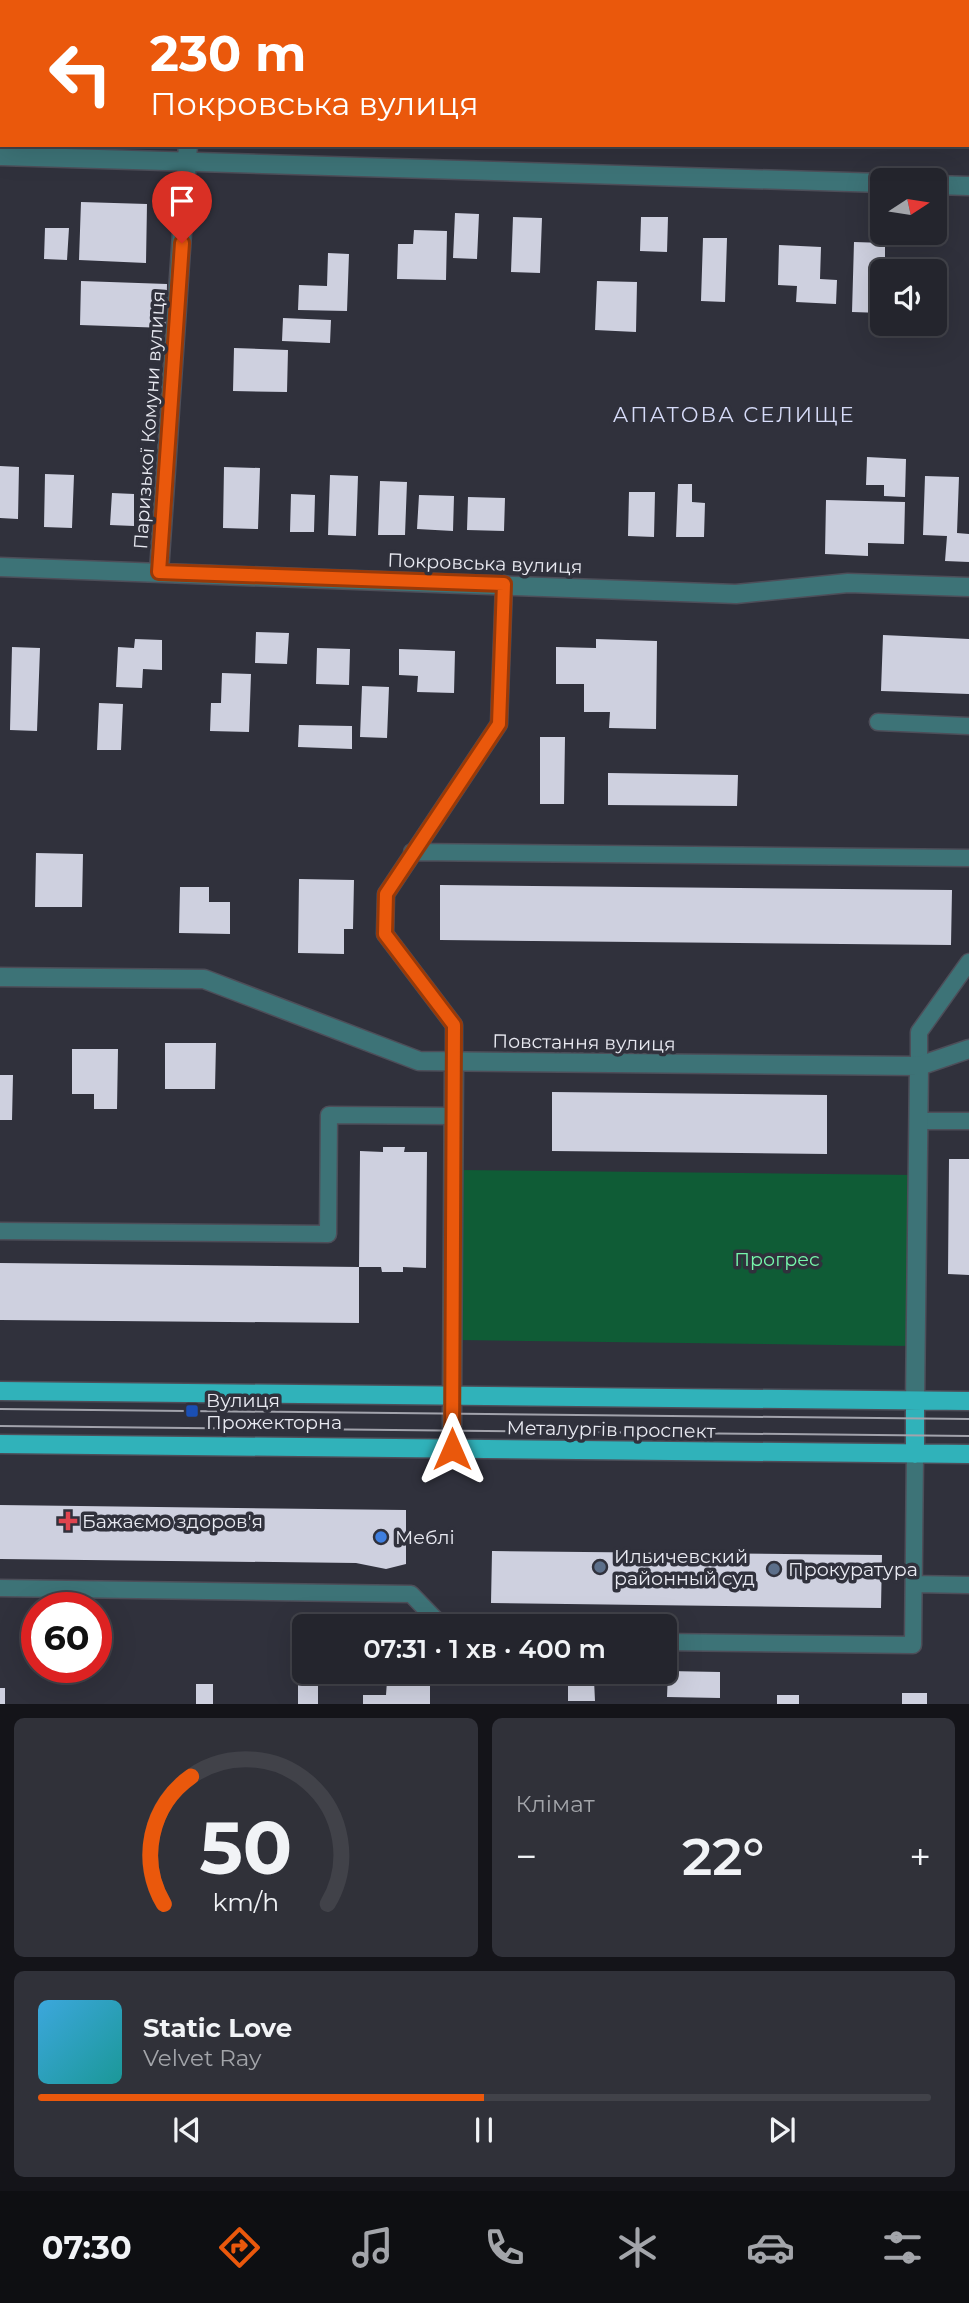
<!DOCTYPE html>
<html lang="uk">
<meta charset="utf-8">
<style>
:root{--surface:#24252d;--page:#303139;--text:#f1f3f6;--muted:#a3a5aa;--line:#414249;--accent:#ea580c}
body{margin:0;font-family:Montserrat,sans-serif;background:var(--page);color:var(--text);height:100vh;display:flex;flex-direction:column;font-size:26px;white-space:nowrap}
*{box-sizing:border-box;margin:0}
p{font-size:23px;color:var(--muted)}
.icon{flex:none;width:38px;height:38px;fill:none;stroke:currentColor;stroke-width:2;stroke-linecap:round;stroke-linejoin:round}
.map{position:relative;height:1704px;overflow:hidden}
.side{display:flex;flex-direction:column;gap:14px;padding:14px;background:#141419;flex:1}
.side>*{flex:none}
.hud{position:absolute;left:0px;top:0px;width:970px;height:147px;box-shadow:0 7px 28px #0002,0 0 0 2px var(--line);background:#ea580c;color:#fff;overflow:hidden}
.needle{width:46px;rotate:78deg}
.fabs{position:absolute;left:870px;top:168px;display:grid;gap:14px}
.fabs a{display:grid;place-items:center;width:77px;height:77px;border-radius:10px;background:var(--surface);box-shadow:0 7px 28px #0002,0 0 0 2px var(--line);font-size:35px}
.speed{position:absolute;left:21px;top:1592px;display:flex;gap:14px;font-size:35px;font-weight:700;text-align:center}
.speed>*{display:grid;place-content:center;width:91px;height:91px;border-radius:50%;background:var(--surface);box-shadow:0 7px 28px #0002,0 0 0 2px var(--line);line-height:1}
.speed .limit{border:10px solid #d22;background:#fff;color:#111}
.pin{position:absolute;display:grid;place-items:center;width:60px;height:60px;color:#fff;margin:-72px -30px;border-radius:50% 50% 50% 0;rotate:-45deg;box-shadow:0 0 7px #0007}
.pin .icon{rotate:45deg}
.me{position:absolute;width:77px;margin:-38px;rotate:0deg;stroke-linejoin:round;filter:drop-shadow(0 0 5px #0008)}
.turn{display:flex;align-items:center;gap:24px;height:147px;padding:0 35px;font-size:32px}
.turn .icon{width:91px;height:91px;stroke-width:2.5}
.turn b{display:block;font-size:49px;line-height:60px}
.big{font-size:52px;font-weight:600;line-height:1.1}
.side .tile{flex:1;display:flex;flex-direction:column;justify-content:center;gap:10px;min-width:0;padding:0 24px;border-radius:10px;background:var(--page)}
.side .dial{align-items:center;gap:0}
.dial svg{height:182px;overflow:visible;fill:none;stroke:var(--line);stroke-width:7;stroke-linecap:round;text-anchor:middle}
.dial text{fill:var(--text);stroke:none}
.song{display:flex;align-items:center;gap:21px}
.cover{width:84px;height:84px;border-radius:10px;background:linear-gradient(135deg,hsl(200 70% 55%),hsl(180 70% 35%))}
.played{height:7px;border-radius:4px;background:linear-gradient(90deg,var(--accent) 50%,var(--line) 50%)}
.keys{display:flex;justify-content:space-around;direction:ltr}
.heat{display:flex;justify-content:space-between;align-items:center;font-size:38px;direction:ltr}
.side .tiles{flex:1;display:grid;gap:14px;grid-template-columns:1fr 1fr}
.tile:last-child{grid-column:span 2}
.trip{position:absolute;left:292px;top:1614px;width:385px;height:70px;border-radius:10px;background:var(--surface);box-shadow:0 7px 28px #0002,0 0 0 2px var(--line);font-weight:600;line-height:70px;text-align:center}
.tabs{display:flex;height:112px;justify-content:space-around;align-items:center;background:#0e0f12;color:var(--muted)}
.tabs .icon{width:49px;height:49px}
.tabs .selected{color:var(--accent)}
.tabs b{font-size:32px;color:var(--text)}
.map>svg:first-child{display:block}
.green{fill:#0f5c36}
.building{fill:#ced0df}
.lines{fill:none;stroke-linecap:round;stroke-linejoin:round}
.service-casing{stroke:#4d4e59;stroke-width:19}
.minor-casing{stroke:#4d4e59;stroke-width:21}
.primary-casing{stroke:#4d4e59;stroke-width:21}
.service{stroke:#3d7377;stroke-width:16}
.minor{stroke:#3d7377;stroke-width:18}
.primary{stroke:#30b2ba;stroke-width:18}
.tram{stroke:#a2a3ac;stroke-width:2}
.route-casing{stroke:#983908;stroke-width:18}
.route{stroke:#ea580c;stroke-width:12}
.transit-dot{fill:#1a4fb4;stroke:#30313c;stroke-width:2.5}
.health-dot{fill:#e0444e;stroke:#30313c;stroke-width:2.5}
.shop-dot{fill:#3f7fe0;stroke:#30313c;stroke-width:2.5}
.service-dot{fill:#5c6f8a;stroke:#30313c;stroke-width:2.5}
.labels{text-anchor:middle;stroke-width:7;stroke-linejoin:round;paint-order:stroke}
.street-label{font-size:19px;fill:#e8e9f1;stroke:#30313c}
.park-label{font-size:19px;fill:#76f7ac;stroke:#30313c}
.poi-label{font-size:19px;fill:#e8e9f1;stroke:#30313c;text-anchor:start}
.neighbourhood-label{font-size:21px;letter-spacing:2px;fill:#d6dbf8;stroke:#30313c}
</style>
<div class="map">
<svg width="969" height="1705" viewBox="0 0 969 1705">
<rect width="100%" height="100%" fill="#30313c"/>
<path class="green" d="M458,1170L913,1175L911,1346L457,1340Z"/>
<path class="building" d="M81,202L147,204L146,263L79,260Z
M455,213L479,214L477,259L453,258Z
M513,217L542,218L540,273L511,272Z
M641,217H668L667,252L640,251Z
M45,228H69L67,260L44,259Z
M414,230L447,231L446,280L397,279L398,244H413Z
M703,238H727L725,302L701,301Z
M854,242L885,243V271H882V313L852,312Z
M779,245L821,247L820,279L837,280L836,304L796,302L797,286L778,285Z
M328,253L349,254L347,311L298,310L299,285L327,286Z
M81,281L167,284L166,328L80,325Z
M597,281L637,282L636,332L595,330Z
M283,318L331,320L330,343L282,341Z
M234,348L288,350L287,392L233,391Z
M867,457L906,459L905,497L884,496V485H866Z
M0,466L19,467L18,519L0,518Z
M224,467L260,468L258,529L223,528Z
M45,474L74,475L72,528L44,527Z
M330,475L358,476L356,536L328,535Z
M925,476L959,477L957,533L969,534V562L945,561L947,536L923,535Z
M380,481L407,482L405,535H378Z
M678,484H692V502L705,503L704,537H676Z
M629,492H655L654,537L628,536Z
M112,493L134,494V526L110,525Z
M291,494L315,495L314,532H290Z
M419,495L454,496L453,531L417,529Z
M468,497L505,498L504,531L467,530Z
M826,500L905,502L904,544L868,543V556L825,554Z
M256,632L289,633L287,664L255,663Z
M883,635L969,639V694L881,691Z
M135,639L162,640V670L143,669L142,688L116,687L118,647L134,648Z
M596,639L657,641L656,729L609,728L610,712H584V684H556V647L596,648Z
M12,647L40,648L37,731L10,730Z
M317,648L350,649L349,685L316,684Z
M399,649L455,651L454,693L417,692L418,676L399,675Z
M222,673L251,674L249,732L210,731L211,703H221Z
M362,686L389,687L387,738L360,737Z
M99,703L123,704L121,750H97Z
M299,725L352,726V749L298,747Z
M540,737H565L564,804H540Z
M608,773L738,775L737,806L608,805Z
M36,853L83,854L82,907H35Z
M299,879L354,880L353,929H344V954L298,953Z
M440,885L952,890L951,945L440,940Z
M180,887H209V902H230V934L179,933Z
M165,1043H216L215,1089H165Z
M72,1049H118L117,1109H94V1094H72Z
M0,1075H13L12,1120H0Z
M552,1092L827,1095V1154L552,1151Z
M383,1147H405L404,1152H427L426,1268L403,1267V1272H382L381,1267H359L360,1151L383,1152Z
M949,1159H969V1275L948,1274Z
M0,1263L359,1267V1323L0,1320Z
M0,1505L406,1510V1564L386,1569L356,1563L0,1559Z
M492,1551L882,1555L881,1608L491,1603Z
M668,1671L720,1672V1698L667,1697Z
M568,1680H594L595,1701H568Z
M387,1681L430,1682V1705H363V1695H386Z
M196,1684H213V1705H196Z
M298,1684H318V1705H298Z
M0,1688H5V1705H0Z
M902,1693H927V1705H902Z
M777,1695H799V1705H777Z"/>
<g class="lines">
<defs>
<path id="service" d="M878,722L969,726
M412,852L969,858
M454,1061V1025L385,934L386,894L499,724L504,584
M919,1066V1032L969,962
M918,1121H969
M0,1231L328,1234L329,1115L454,1116
M914,1584L969,1585
M0,1588L411,1594L442,1626
M665,1642L913,1645L915,1454"/>
<path id="minor" d="M198,2V0
M0,156L882,183
M934,185L969,186
M0,567L736,594L848,583L969,587
M159,572L188,145
M0,977L204,979L419,1061L919,1066L969,1049
M452,1396L454,1061
M915,1401L919,1066"/>
<path id="primary" d="M0,1391L969,1401
M0,1444L969,1454
M452,1449V1396
M915,1454V1401"/>
</defs>
<use href="#service" class="service-casing"/>
<use href="#minor" class="minor-casing"/>
<use href="#primary" class="primary-casing"/>
<use href="#service" class="service"/>
<use href="#minor" class="minor"/>
<use href="#primary" class="primary"/>
<path class="tram" d="M0,1409L969,1419
M0,1426L969,1436"/>
</g>
<g class="lines">
<defs>
<path id="route" d="M182,243L159,572L504,584L499,724L386,894L385,934L454,1025L452,1449"/>
</defs>
<use href="#route" class="route-casing"/>
<use href="#route" class="route"/>
</g>
<rect class="transit-dot" x="185" y="1404" width="14" height="14" rx="3.5"/>
<path class="health-dot" d="M64.5 1510.5h7v7h7v7h-7v7h-7v-7h-7v-7h7z"/>
<circle class="shop-dot" cx="381" cy="1537" r="7"/>
<g class="service-dot">
<circle cx="600" cy="1567" r="7"/>
<circle cx="774" cy="1569" r="7"/>
</g>
<g class="labels">
<g class="street-label">
<text transform="translate(149 420) rotate(-86)" y="7">Паризької Комуни вулиця</text>
<text transform="translate(485 563) rotate(2)" y="7">Покровська вулиця</text>
<text transform="translate(584 1042) rotate(1)" y="7">Повстання вулиця</text>
<text transform="translate(611 1429) rotate(1)" y="7">Металургів проспект</text>
</g>
<g class="park-label">
<text x="777" y="1266">Прогрес</text>
</g>
<g class="poi-label">
<text x="206" y="1407">Вулиця<tspan x="206" dy="22">Прожекторна</tspan></text>
<text x="82" y="1528">Бажаємо здоров'я</text>
<text x="395" y="1544">Меблі</text>
<text x="614" y="1563">Ильичевский<tspan x="614" dy="22">районный суд</tspan></text>
<text x="788" y="1576">Прокуратура</text>
</g>
<g class="neighbourhood-label">
<text x="734" y="422">АПАТОВА СЕЛИЩЕ</text>
</g>
</g>
</svg>
<div class="fabs">
<a><svg class="needle" viewBox="-14 -14 28 28"><path d="M0-13l5 13h-10z" fill="#e53935"/><path d="M0 13l5-13h-10z" fill="#a3a5aa"/></svg></a>
<a><svg class="icon" aria-label="sound" viewBox="0 0 24 24"><path d="M4 9h4l5-4v14l-5-4H4zM17 9q2 3 0 6"/></svg></a>
</div>
<div class="speed"><div class="limit">60</div></div>
<div class="pin" style="left:182px;top:243px;background:#d93025"><svg class="icon" aria-label="arrive" viewBox="0 0 24 24"><path d="M6 21V4h12l-3 4 3 4H6"/></svg></div>
<svg class="me" style="left:452px;top:1449px" viewBox="-20 -20 40 40"><path d="M0-17L14 15 0 8-14 15z" fill="#ea580c" stroke="#fff" stroke-width="4"/></svg>
<div class="trip">07:31 · 1 хв · 400 m</div>
<div class="hud">
<div class="turn"><svg class="icon" aria-label="left" viewBox="0 0 24 24"><path d="M17 20v-9H6M10 6l-5 5 5 5"/></svg><div><b>230 m</b>Покровська вулиця</div></div>
</div>
</div>
<section class="side">
<div class="tiles">
<div class="tile dial"><svg viewBox="0 0 100 80">
<path d="M14 69A42 42 0 1 1 86 69"/>
<path d="M14 69A42 42 0 0 1 26 13" stroke="#ea580c"/>
<text x="50" y="56" font-size="32" font-weight="700">50</text>
<text x="50" y="72" font-size="11">km/h</text>
</svg></div>
<div class="tile"><p>Клімат</p>
<div class="heat"><a>−</a><b class="big">22°</b><a>+</a></div>
</div>
<div class="tile">
<div class="song"><i class="cover"></i><div><b>Static Love</b><p>Velvet Ray</p></div></div>
<div class="played"></div>
<div class="keys"><svg class="icon" aria-label="previous" viewBox="0 0 24 24"><path d="M18 5L8 12l10 7zM5 5v14"/></svg><svg class="icon" aria-label="pause" viewBox="0 0 24 24"><path d="M8 5v14M16 5v14"/></svg><svg class="icon" aria-label="next" viewBox="0 0 24 24"><path d="M6 5l10 7-10 7zM19 5v14"/></svg></div>
</div>
</div>
</section>
<nav class="tabs">
<b>07:30</b>
<svg class="icon selected" aria-label="directions" viewBox="0 0 24 24"><path d="M12 3l9 9-9 9-9-9zM9 14v-3h6M13 9l2 2-2 2"/></svg>
<svg class="icon" aria-label="music" viewBox="0 0 24 24"><path d="M9 18V5l10-2v13"/><circle cx="6" cy="18" r="3"/><circle cx="16" cy="16" r="3"/></svg>
<svg class="icon" aria-label="phone" viewBox="0 0 24 24"><path d="M5 4h4l2 5-3 2q2 4 5 5l2-3 5 2v4C11 20 4 13 5 4z"/></svg>
<svg class="icon" aria-label="climate" viewBox="0 0 24 24"><path d="M12 3v18M4 7l16 10M4 17L20 7"/></svg>
<svg class="icon" aria-label="car" viewBox="0 0 24 24"><path d="M5 17H2v-5l4-1 3-4h7l3 4 3 1v5h-3M9 17h6M6 11h13"/><circle cx="7" cy="17" r="2"/><circle cx="17" cy="17" r="2"/></svg>
<svg class="icon" aria-label="filters" viewBox="0 0 24 24"><path d="M4 7h16M4 17h16"/><circle cx="9" cy="7" r="2"/><circle cx="15" cy="17" r="2"/></svg>
</nav>
